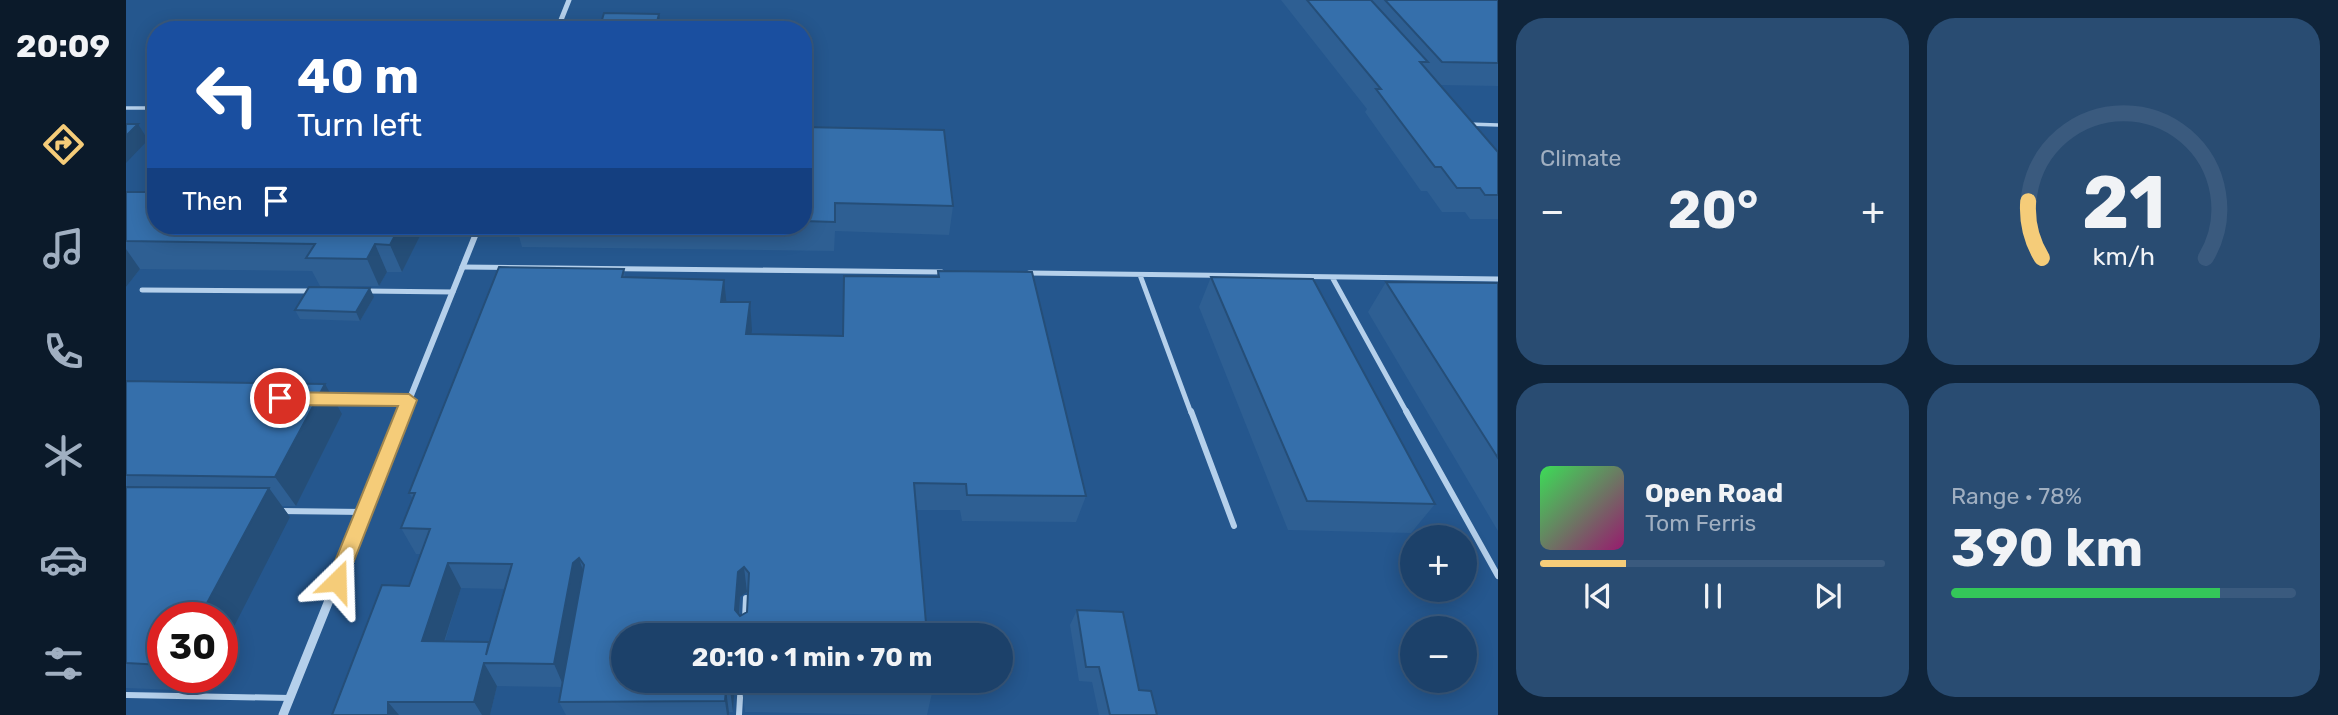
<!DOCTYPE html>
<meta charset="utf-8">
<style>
:root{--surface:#1c416a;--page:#294c72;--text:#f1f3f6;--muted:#a0afc1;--line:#3a5a7e;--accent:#f5cc79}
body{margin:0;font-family:Rubik,sans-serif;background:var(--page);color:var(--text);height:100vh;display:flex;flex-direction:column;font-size:26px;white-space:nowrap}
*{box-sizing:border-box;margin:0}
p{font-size:23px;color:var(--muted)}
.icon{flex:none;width:38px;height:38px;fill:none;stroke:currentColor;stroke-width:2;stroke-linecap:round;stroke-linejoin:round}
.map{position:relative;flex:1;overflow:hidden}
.details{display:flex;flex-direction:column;gap:18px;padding:18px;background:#0f243a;width:840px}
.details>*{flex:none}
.top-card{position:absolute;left:21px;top:21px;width:665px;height:214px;border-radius:28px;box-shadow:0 4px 18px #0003,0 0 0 2px var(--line);background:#1a4fa0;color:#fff;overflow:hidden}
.tools{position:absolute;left:1274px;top:525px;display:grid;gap:14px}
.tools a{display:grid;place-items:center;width:77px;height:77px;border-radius:50%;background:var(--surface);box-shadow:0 4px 18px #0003,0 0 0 2px var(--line);font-size:35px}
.speed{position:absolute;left:21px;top:602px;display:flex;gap:14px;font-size:35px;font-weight:700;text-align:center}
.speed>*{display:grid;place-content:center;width:91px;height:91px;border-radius:50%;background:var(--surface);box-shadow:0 4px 18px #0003,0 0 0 2px var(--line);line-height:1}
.speed .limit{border:10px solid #d22;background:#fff;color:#111}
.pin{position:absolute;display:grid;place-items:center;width:60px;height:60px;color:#fff;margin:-30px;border:4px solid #fff;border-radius:50%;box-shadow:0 2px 7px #0007}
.me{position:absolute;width:77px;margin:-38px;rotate:22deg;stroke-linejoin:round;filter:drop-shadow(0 0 5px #0008)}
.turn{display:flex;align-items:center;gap:24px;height:147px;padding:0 35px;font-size:32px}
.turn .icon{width:91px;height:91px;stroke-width:2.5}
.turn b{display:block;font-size:49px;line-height:60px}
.then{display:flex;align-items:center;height:66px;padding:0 35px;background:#0003;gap:14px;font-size:26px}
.big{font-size:52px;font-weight:700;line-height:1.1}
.details .card{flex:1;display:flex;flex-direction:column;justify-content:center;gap:10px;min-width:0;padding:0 24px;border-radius:28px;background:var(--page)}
.details .dial{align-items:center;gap:0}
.dial svg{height:182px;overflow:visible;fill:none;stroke:var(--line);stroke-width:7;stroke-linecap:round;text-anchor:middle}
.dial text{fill:var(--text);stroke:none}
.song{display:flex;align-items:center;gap:21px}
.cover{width:84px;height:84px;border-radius:10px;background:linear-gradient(135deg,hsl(130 70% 55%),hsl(320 70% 35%))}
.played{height:7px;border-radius:4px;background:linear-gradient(90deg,var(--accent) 25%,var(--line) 25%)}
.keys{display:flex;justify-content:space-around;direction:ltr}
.heat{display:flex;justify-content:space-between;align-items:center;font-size:38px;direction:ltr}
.charge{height:10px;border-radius:5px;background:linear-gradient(90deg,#34c759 78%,var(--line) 0)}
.details .tiles{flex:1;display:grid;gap:18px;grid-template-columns:repeat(2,1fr)}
.trip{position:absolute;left:485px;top:623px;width:402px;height:70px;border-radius:35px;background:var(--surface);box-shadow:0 4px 18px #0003,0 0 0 2px var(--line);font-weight:700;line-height:70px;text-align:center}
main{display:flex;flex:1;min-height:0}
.tabs{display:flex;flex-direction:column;width:126px;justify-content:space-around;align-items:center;background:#0b1a2a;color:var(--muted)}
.tabs .icon{width:49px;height:49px}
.tabs .on{color:var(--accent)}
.tabs b{font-size:32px;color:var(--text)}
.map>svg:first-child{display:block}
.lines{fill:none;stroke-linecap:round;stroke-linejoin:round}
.service-far2{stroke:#b5d0eb;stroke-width:3.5}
.service-far1{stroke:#b5d0eb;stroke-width:5}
.service{stroke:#b5d0eb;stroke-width:6}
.minor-far2{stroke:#b5d0eb;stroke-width:5}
.minor-far1{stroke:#b5d0eb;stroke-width:6}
.minor{stroke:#b5d0eb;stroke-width:9}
.wall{fill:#2e5f93;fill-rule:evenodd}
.shaded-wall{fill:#254e78}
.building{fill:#356fab;stroke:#254e78;stroke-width:2;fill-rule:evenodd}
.route{fill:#f5cc79;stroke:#9f854f;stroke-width:2}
</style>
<main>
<nav class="tabs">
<b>20:09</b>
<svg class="icon on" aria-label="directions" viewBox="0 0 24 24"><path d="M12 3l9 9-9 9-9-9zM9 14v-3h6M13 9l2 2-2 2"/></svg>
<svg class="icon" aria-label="music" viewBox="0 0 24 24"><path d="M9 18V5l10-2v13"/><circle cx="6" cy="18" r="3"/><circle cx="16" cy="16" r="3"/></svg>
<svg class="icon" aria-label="phone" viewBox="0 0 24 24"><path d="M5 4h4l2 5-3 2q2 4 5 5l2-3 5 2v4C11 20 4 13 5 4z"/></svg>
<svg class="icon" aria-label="climate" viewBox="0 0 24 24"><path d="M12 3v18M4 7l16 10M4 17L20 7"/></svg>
<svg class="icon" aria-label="car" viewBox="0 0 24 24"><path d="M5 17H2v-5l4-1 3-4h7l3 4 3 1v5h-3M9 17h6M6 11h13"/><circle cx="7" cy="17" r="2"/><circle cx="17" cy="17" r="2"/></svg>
<svg class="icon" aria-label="filters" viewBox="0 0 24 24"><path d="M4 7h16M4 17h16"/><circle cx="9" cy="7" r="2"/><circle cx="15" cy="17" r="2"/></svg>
</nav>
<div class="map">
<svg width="1372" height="715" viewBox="0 0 1372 715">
<rect width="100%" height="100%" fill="#25578e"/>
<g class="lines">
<path class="service-far2" d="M0,108H30
M1341,124L1372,125"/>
<path class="service-far1" d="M336,267L816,272
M903,273L1372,279
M1014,275L1065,413
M1206,277L1281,413
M16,290L187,291
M239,291L327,292
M202,399L283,400"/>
<path class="service" d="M1065,411L1108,526
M1280,411L1372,576
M154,511L238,512
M619,619L620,598
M0,695L164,698
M613,715L615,681"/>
<path class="minor-far2" d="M431,30L443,0"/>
<path class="minor-far1" d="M278,413L353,226"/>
<path class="minor" d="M157,715L279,411"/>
</g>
<path class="wall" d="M1155,0H1372V86L1314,85L1372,152V219H1344L1339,212H1316L1301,191H1295L1239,112L1241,109Z
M677,127L827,206L823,235L709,231L708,251L396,247L390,226H677Z
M0,192L30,226H299L276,272H261L253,286H194L186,271L14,269L0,287Z
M498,269L499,277L600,302H624L625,334L717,336L718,276L811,277L812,271L960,496L950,522L836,521L834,510H791L801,635H497L609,681L607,712H603V715H440L433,702L436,687L371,686L364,715H206L283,586L295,554H290L275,528L287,499L283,493ZM335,588L379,589L363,642L319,641ZM621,592L622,594L621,612L614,616V597Z
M1085,277L1309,504L1285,533L1162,530L1073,307Z
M1260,282L1372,283V531L1242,312Z
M248,297L234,321L174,319L169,310Z
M0,381L216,414L170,506H156L164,517L37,618V677H82L76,691L0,688Z
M951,610L1013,690L1031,715H973L966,682L953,681L944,625Z
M616,690L806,693L801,715H775L619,712Z"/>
<path class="shaded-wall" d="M533,14L534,21L532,30H529Z
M12,124L22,140L0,163V136Z
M274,226H299L276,272L264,245Z
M249,244L261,272L253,286L241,259Z
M0,249L14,269L0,287Z
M598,280L601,307L595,302Z
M244,288L248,297L234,321L230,312Z
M624,302L626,330L622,361L620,334Z
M199,384L216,414L170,506L149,477Z
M143,488L164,517L96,650V618H73Z
M453,558L461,583L438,687L428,664L447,563Z
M322,563L335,588L311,664L296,641Z
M618,567L621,592L614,597L612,635L609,610L612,572Z
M358,663L371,686L364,715H356L348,702Z
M61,677H82L76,691Z
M605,681H609L607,712L604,690Z
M600,690L603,712V715H601L599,701Z
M262,702L273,715H262Z"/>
<path class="building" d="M1181,0H1245L1302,62H1294L1372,152V195H1359L1354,188H1331L1315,167H1309L1250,89H1255Z
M1259,0H1372V63L1316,62Z
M478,13L533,14L529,30H473Z
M0,124H12L0,136Z
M677,127L818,130L827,206L709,203V222L677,221Z
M0,192H30V226H274L264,245L249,244L241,259L180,258L189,244L0,241Z
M373,267L498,269L496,277L598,280L595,302H624L620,334L717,336L718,276L813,277L812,271L906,272L960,496L841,495L840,484L788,483L801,635H497V681H605L604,690H600L599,701L433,702L458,565L453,558L447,563L428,664L358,663L348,702H262V715H206L256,585L283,586L304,529L275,528L289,493H283ZM322,563L386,564L360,655L363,642L296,641ZM618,567L623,573L621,612L614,616L609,610L612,572Z
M1085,277L1187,279L1309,504L1181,501Z
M1260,282L1372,283V458Z
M183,287L244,288L230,312L169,310Z
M0,381L199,384L149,477L0,475Z
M0,487L143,488L73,618H37V665L0,663Z
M951,610L997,612L1013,690L1025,691L1031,715H984L973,667H960Z
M617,681H805L806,693L616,690Z"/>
<path class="route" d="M154,392L283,394L291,400L220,581L217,588L211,590L204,588L201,581L272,406L154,405L146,398Z"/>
</svg>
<div class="tools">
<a>+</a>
<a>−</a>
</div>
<div class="speed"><div class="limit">30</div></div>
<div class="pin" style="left:154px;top:398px;background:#d93025"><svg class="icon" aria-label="arrive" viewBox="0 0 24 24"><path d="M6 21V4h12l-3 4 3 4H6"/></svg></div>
<svg class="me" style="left:211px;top:581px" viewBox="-20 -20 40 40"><path d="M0-17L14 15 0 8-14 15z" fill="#f5cc79" stroke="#fff" stroke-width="4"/></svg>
<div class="trip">20:10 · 1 min · 70 m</div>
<div class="top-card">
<div class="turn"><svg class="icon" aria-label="left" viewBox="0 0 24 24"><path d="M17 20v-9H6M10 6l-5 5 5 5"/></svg><div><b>40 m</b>Turn left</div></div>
<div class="then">Then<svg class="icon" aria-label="arrive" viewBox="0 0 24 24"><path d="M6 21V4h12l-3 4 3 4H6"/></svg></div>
</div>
</div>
<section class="details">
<div class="tiles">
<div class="card"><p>Climate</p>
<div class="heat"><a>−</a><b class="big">20°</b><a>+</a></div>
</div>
<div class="card dial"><svg viewBox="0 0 100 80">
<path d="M14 69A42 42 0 1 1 86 69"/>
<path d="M14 69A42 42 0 0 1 8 44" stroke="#f5cc79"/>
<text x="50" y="56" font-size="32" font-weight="700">21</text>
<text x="50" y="72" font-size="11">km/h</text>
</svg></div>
<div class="card">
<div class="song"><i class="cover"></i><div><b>Open Road</b><p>Tom Ferris</p></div></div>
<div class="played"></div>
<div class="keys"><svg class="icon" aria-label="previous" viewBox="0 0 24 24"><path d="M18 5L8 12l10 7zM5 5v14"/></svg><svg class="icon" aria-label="pause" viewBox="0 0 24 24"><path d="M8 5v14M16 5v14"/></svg><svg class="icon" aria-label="next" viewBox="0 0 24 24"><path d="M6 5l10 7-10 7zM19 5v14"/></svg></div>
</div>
<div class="card"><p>Range · 78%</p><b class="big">390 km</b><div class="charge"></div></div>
</div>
</section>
</main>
